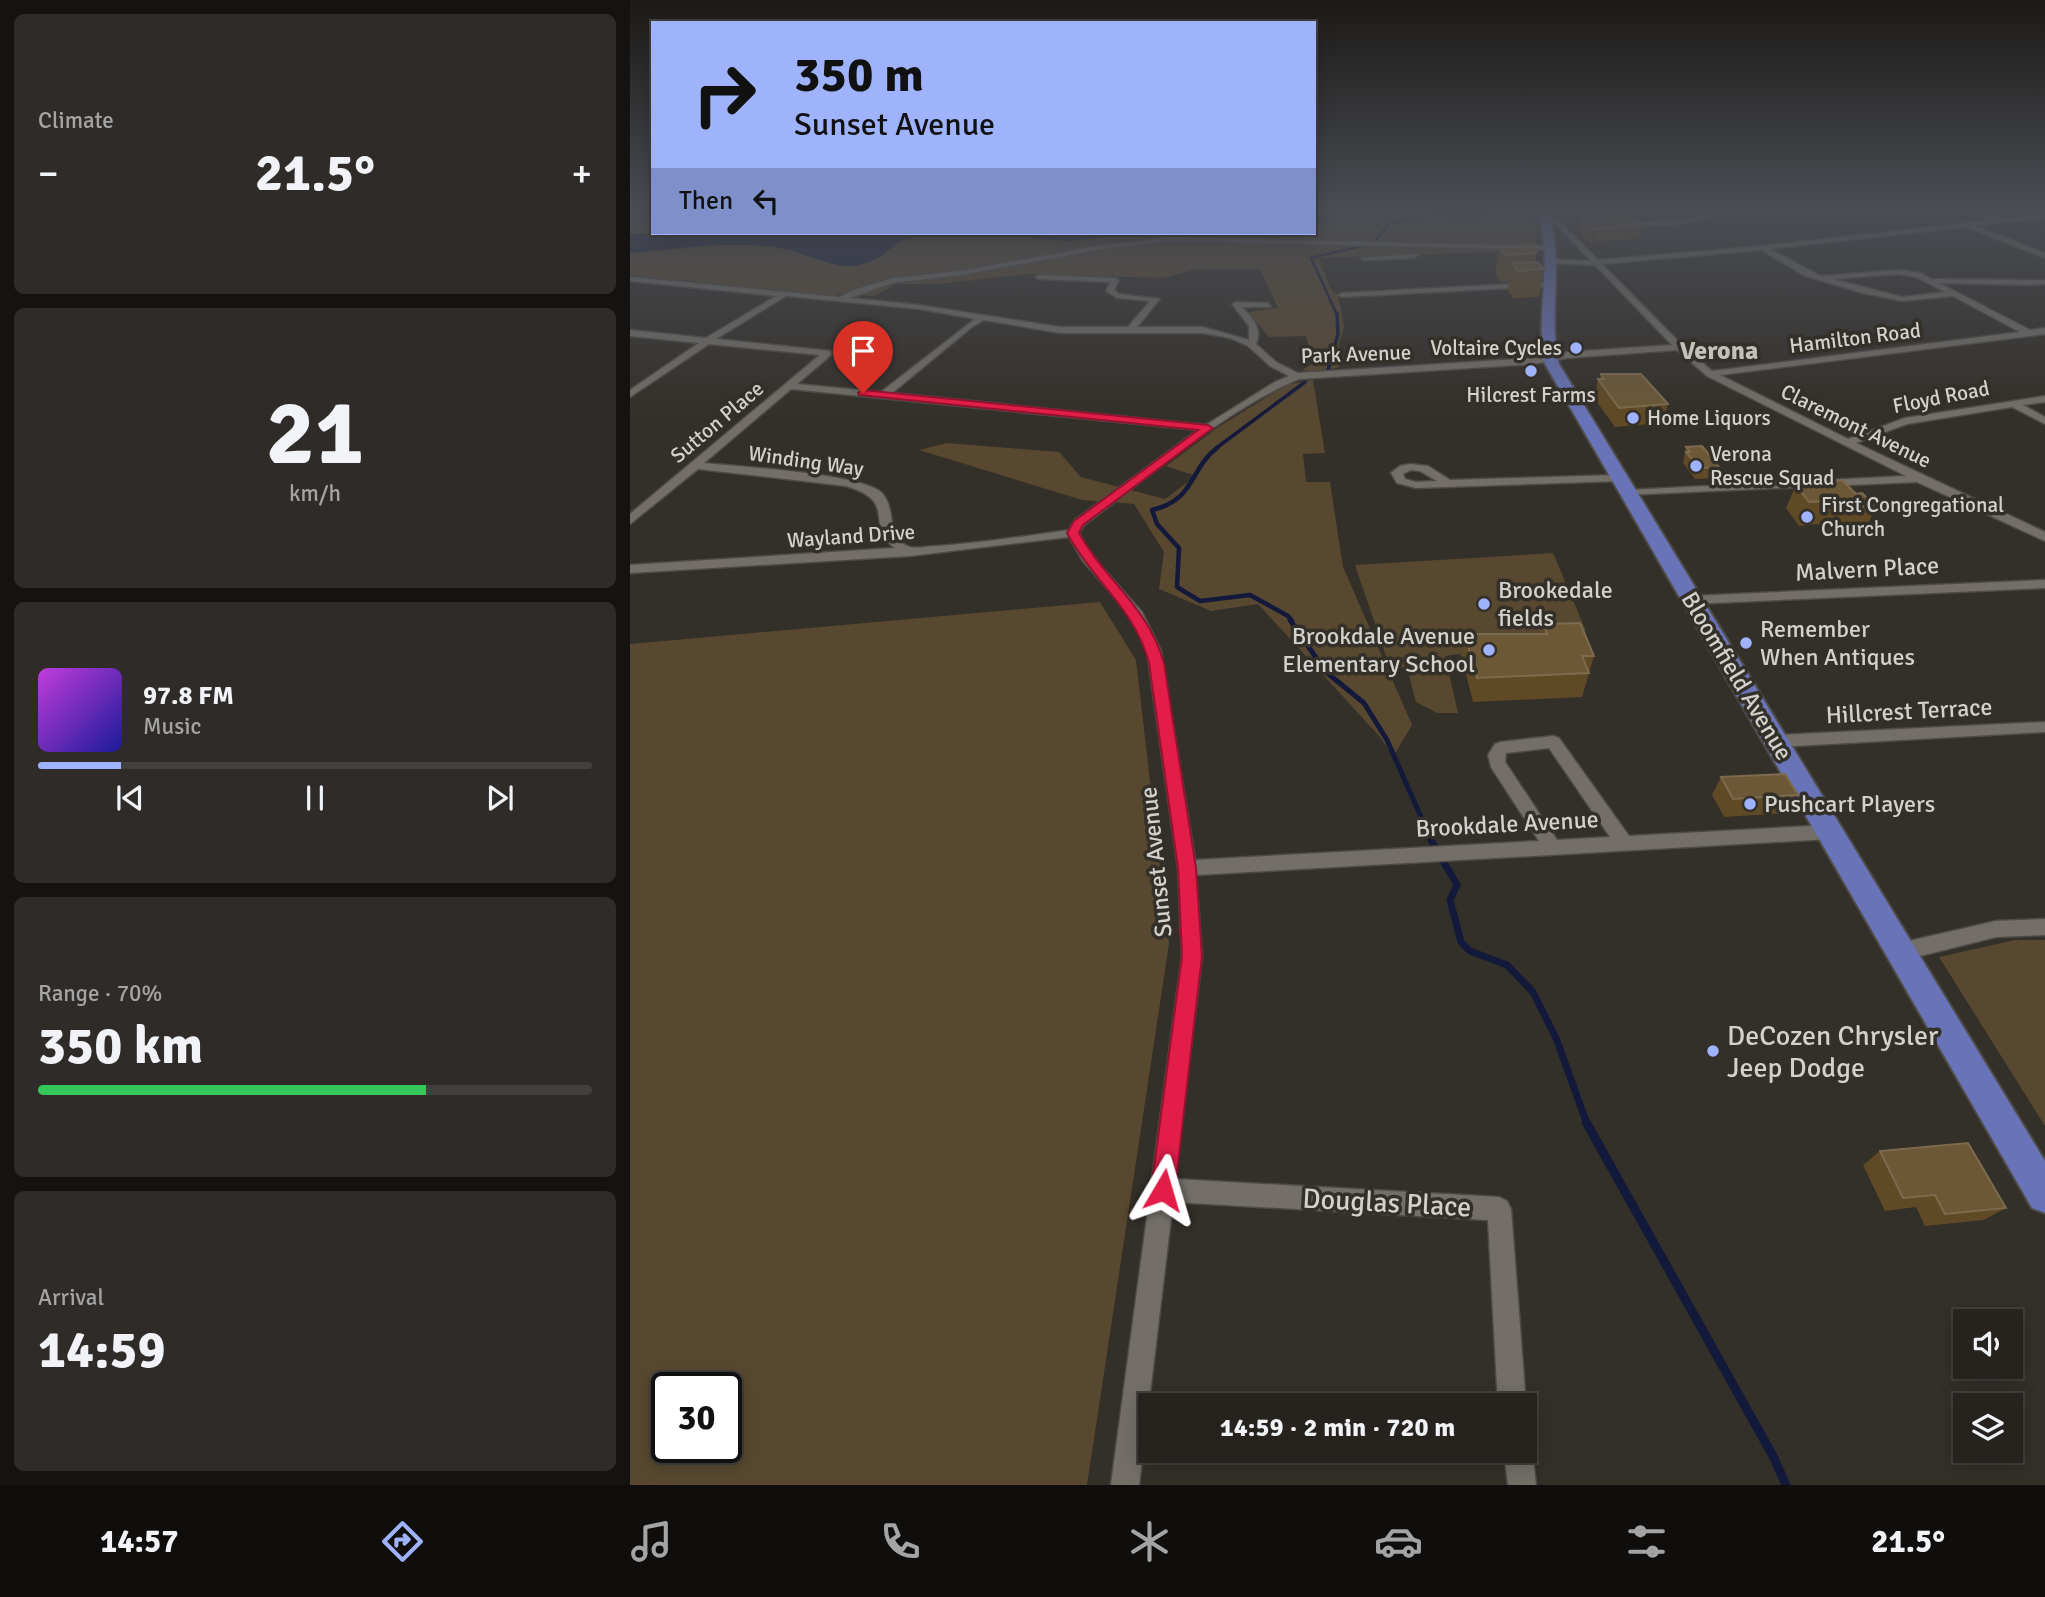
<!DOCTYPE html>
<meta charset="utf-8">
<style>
:root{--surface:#26231f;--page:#2e2b28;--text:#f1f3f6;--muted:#a4a4a4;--line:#42403d;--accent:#9fb3fd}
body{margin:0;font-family:Signika,sans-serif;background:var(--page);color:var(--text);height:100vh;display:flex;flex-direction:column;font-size:26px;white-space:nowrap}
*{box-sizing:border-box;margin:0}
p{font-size:23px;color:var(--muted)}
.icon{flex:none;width:38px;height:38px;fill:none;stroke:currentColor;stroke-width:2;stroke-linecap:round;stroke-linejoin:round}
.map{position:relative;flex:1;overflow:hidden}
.details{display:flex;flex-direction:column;gap:14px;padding:14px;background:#151311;width:630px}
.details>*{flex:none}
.top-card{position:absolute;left:21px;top:21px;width:665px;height:214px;border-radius:0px;box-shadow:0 4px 18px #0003,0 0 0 2px var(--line);background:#9fb3fd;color:#111;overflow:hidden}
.fabs{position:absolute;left:1323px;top:1309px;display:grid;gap:14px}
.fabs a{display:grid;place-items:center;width:70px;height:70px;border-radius:0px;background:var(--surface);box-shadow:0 4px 18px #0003,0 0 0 2px var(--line);font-size:35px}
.speed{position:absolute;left:21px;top:1372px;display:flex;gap:14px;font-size:35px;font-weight:700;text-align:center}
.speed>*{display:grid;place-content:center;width:91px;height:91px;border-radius:50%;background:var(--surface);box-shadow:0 4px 18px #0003,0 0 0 2px var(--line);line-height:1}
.speed .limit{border:4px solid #111;border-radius:10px;background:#fff;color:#111}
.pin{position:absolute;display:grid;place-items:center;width:60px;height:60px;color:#fff;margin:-72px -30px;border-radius:50% 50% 50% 0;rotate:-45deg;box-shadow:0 0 7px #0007}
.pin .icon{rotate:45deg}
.me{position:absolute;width:77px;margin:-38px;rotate:7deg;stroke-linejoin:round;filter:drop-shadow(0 0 5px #0008)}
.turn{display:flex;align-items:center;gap:24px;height:147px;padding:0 28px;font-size:32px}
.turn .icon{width:91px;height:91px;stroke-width:2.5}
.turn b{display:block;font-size:49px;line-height:60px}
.then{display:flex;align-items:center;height:66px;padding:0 28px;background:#0003;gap:14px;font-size:26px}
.big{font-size:52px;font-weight:700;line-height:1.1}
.details .card{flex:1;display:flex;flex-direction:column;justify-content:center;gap:10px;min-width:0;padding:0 24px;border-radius:10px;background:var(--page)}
.details .dial{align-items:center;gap:0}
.dial b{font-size:91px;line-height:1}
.song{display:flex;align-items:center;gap:21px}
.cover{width:84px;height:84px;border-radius:10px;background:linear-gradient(135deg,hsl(290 70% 55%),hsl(240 70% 35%))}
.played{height:7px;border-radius:4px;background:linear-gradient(90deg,var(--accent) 15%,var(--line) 15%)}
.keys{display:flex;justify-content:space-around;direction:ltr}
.heat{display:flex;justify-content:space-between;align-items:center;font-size:38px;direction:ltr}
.charge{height:10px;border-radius:5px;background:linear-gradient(90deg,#34c759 70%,var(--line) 0)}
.trip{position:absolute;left:508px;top:1393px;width:399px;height:70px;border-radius:0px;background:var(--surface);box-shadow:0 4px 18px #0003,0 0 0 2px var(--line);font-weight:700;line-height:70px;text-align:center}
.dock{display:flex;height:112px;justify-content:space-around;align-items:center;background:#0f0e0c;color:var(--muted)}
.dock .icon{width:49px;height:49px}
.dock .on{color:var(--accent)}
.dock b{font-size:32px;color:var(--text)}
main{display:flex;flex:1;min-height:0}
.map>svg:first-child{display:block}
.green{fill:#584830;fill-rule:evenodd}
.water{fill:#13193a}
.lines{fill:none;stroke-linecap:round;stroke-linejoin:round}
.stream-far5{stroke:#13193a;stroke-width:2.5}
.stream-far4{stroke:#13193a;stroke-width:3.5}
.stream-far3{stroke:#13193a;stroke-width:4.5}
.stream-far2{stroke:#13193a;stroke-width:5}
.stream-far1{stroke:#13193a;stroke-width:7}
.stream{stroke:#13193a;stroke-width:9}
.river{fill:#13193a;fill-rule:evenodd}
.street-casing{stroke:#4e4b46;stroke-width:3}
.primary-casing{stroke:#4e4b46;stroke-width:4}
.street{fill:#736f68;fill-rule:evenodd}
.primary{fill:#6874b7;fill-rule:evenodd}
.wall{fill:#604925}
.shaded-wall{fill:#49391f}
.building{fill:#6c5837;stroke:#7c6b4e;stroke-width:2}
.route{fill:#e11d48;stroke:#92132f;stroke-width:2}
.poi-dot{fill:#9fb3fd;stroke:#332f29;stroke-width:2.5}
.labels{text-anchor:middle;stroke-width:7;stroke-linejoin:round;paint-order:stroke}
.far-street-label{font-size:21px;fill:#d3d1cd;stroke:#332f29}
.far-poi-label{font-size:21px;fill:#d3d1cd;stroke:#332f29;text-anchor:start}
.street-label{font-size:24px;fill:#d3d1cd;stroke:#332f29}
.poi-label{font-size:24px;fill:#d3d1cd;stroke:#332f29;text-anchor:start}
.far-district-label{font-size:26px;font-weight:bold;fill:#c5c0b9;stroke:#332f29}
.near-poi-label{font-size:28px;fill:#d3d1cd;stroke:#332f29;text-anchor:start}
.near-street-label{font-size:28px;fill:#d3d1cd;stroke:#332f29}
</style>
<main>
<section class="details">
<div class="card"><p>Climate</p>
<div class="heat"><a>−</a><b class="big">21.5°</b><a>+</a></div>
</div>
<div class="card dial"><b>21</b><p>km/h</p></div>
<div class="card">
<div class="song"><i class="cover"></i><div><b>97.8 FM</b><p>Music</p></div></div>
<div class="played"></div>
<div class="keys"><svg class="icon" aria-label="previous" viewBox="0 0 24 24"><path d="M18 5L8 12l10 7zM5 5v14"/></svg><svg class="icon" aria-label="pause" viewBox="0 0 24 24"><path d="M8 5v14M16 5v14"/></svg><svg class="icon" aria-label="next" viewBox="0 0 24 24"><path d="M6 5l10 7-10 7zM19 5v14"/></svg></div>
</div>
<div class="card"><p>Range · 70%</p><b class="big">350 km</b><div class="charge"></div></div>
<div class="card"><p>Arrival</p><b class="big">14:59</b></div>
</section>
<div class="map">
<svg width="1415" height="1485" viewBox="0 0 1415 1485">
<rect width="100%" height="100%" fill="#332f29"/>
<path class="green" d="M0,209H23V233H64L0,234Z
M710,209H901L906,228V251L689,258L701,290L707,294L711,309L714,327L709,344V367L689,372L672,370L684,363L676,336L639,337L618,312L648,308L630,269L562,270L533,278L397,274L309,284H266L244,296L208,293L206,296L0,275V253L86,245H128L239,261L247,259L267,243L298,233H400L409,235L404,238L437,241L519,233H684V226C695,222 708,222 710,209Z
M683,380L695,453L673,454L676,482H700L713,567L782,725L763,757L751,738L628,604L581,611L529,589L534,552L504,504L452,500L289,450L317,443L429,452L451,477L535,499L566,476L536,466L587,428L656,385Z
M923,553L956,631L849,639L832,659L830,654L815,656L828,713H807L786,702L777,668H760L725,565Z
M470,602L506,660L539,944L457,1485H0V644ZM37,1388H96V1447H37Z
M1385,940H1415V1126L1309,957Z"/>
<path class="water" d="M298,233C289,236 274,238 267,243C255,254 241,265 222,266C195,267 171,250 144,247C96,241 48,249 0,253V234Z
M400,233H519L437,241L402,238L408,235Z"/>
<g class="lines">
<path class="stream-far5" d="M744,242L760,223L814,212
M707,315L681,258L736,245"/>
<path class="stream-far4" d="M698,370L708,334L707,313
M585,449L675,382"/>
<path class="stream-far3" d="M587,448C559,469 566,500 522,510L527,524L549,548L547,587L570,601L620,595L658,616L662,621"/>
<path class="stream-far2" d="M660,620L696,672L734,703L757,740L802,842"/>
<path class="stream-far1" d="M801,840L827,885L820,900L831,942L840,951L877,965L903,992L926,1038L957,1124"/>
<path class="stream" d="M956,1122L1143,1456L1156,1485"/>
<path class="river" d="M798,209H866C850,223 815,220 798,209Z"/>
<defs>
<path id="street" d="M1096,209H1115L1050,224L987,227L984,225L1050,220Z
M1334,209H1344L1370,219L1415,214V218L1345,226L1415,253V258L1336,227L1140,249L1191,276L1268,270L1291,273L1301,279L1415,280V284L1400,285L1309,283L1400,330L1415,328V334L1090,375L1218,439L1275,418L1415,396V402L1393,405L1415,417V424L1382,407L1277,424L1226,443L1415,532V541L1287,482L994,495V491L998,490L1276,476L1077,376L1047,350L937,358L903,364L669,379C596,409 518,478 454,525L449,533L462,556L512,612L531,651L565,860L909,841L861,767L858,755L865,744L871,742L923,736L929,738L999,836L1200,825L1206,827L1209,832L1206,837L1200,839L566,875L572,956L545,1179L869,1197L877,1201L881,1209L896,1405L894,1408V1405H868L858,1220L543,1202L509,1485H481L552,956L548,868L517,651L501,616L453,561L439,537L280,556L0,573V565L265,548C233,525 270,502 216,486L68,469L0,524V514L190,355L79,344L0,397V390L69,343L0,336V330L76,338L146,296L0,281V277L209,297L227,289L263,278L331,271L467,246L538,237L921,246L925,248L921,250L538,241L467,250L331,275L263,283L220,298L289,305L430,327H498L520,301L487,298L476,291L480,282L409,279L405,277L409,275L485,278L489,280L484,290L489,294L530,299L507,327H573L619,340V326L602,304L606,302L638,303L641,307H612C622,318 633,328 626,344L646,362L668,373L903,358L937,352L1042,345L965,265L917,263L920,259L961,261L926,224L912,215L914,212L930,222L968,260L1132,246L1361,220ZM1131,250L1175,276L1233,293L1272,301L1323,296L1390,332L1082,371L1052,345L972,264ZM1268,274L1286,277L1315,292L1272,297L1203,279ZM156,296L289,309L345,319L251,392L167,384L201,355V351L86,339ZM354,320L430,333H573L600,338L618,346L640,366L659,376L645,382L576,425L262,393L342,327ZM161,389L568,430L445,520L439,530C395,536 351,543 307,546C299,546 287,549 280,547C255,539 267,509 252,493C231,473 108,467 74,463ZM919,748L980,837L927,840L875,762L876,753Z
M788,254L785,258L734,260L730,258Z
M921,282L918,286L712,297L708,295L712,293Z
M780,464L798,466L820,480L989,475L995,478L989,481L786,488L767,483L761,473L770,466ZM781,470L790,471L807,481L786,482L775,479L773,474Z
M1415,580V588L1062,604L1055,600L1062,596Z
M1415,722V732L1146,747L1138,741L1146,735Z
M1415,919V935L1366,937L1270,961L1263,958L1260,952L1263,946L1270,943L1366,921Z
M894,1440L898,1441L902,1451L906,1485H878L874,1451H894Z"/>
<path id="primary" d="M907,209H917C936,260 917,312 929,364L1415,1161V1213L1402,1208L915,364C904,312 925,260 907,209Z"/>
</defs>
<use href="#street" class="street-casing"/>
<use href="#primary" class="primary-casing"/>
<use href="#street" class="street"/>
<use href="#primary" class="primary"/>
</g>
<path class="wall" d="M951,219L1012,226L1009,239L966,241L961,243L949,232Z
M868,247L906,253L905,262L914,269L909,297L884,298L878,291L879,282H871L865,273Z
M971,374L1038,404L1033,423L985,427L964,398L968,379H970Z
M1056,447L1089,467L1086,478L1065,479L1053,463Z
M1166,485L1226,494L1246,507L1235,530L1199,533L1194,527L1187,524L1169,526L1156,508Z
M914,624L964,656L952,697L843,702L832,659L835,634H911Z
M1091,777L1168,795L1158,813L1094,817L1082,795Z
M1250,1151L1376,1208L1354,1220L1295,1226L1286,1207L1255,1211L1233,1165Z"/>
<path class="shaded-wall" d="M968,229L966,241L961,243L963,230Z"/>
<path class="building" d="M1000,217L1012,226L968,229L963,230L951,219Z
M906,246V253L875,255L868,247Z
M907,262L914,269L888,271L882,263Z
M971,374H1011L1038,404L989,408L968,379H974Z
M1072,446L1089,467L1069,468L1056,452H1060L1056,447Z
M1212,480L1226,494L1232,493L1246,507L1210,509L1204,504L1197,501L1179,502L1166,485Z
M950,623L964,656H952L959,673L847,678L835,634H917L914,624Z
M1155,774L1168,795L1103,799L1091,777Z
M1338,1143L1376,1208L1315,1214L1305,1195L1273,1198L1250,1151Z"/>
<linearGradient id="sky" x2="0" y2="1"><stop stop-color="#1c1a17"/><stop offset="0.5" stop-color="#4a4d54"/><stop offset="1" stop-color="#4a4d54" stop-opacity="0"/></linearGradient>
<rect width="1415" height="417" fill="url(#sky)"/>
<path class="route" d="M233,390L578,425L583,428L453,525L449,533C477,583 517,605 534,663L566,868L572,956L545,1190L541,1198L533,1202L524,1198L521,1190L552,956L548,868L519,663C504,607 464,583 437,533L444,521L568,430L229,395L228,393Z"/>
<g class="poi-dot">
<circle cx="946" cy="348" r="7"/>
<circle cx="901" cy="371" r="7"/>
<circle cx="1003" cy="418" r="7"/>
<circle cx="1066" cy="466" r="7"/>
<circle cx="1177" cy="517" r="7"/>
<circle cx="854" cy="604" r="7"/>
<circle cx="1116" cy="643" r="7"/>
<circle cx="859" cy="650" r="7"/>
<circle cx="1120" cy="804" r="7"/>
<circle cx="1083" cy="1051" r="7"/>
</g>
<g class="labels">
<g class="far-street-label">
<text transform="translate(1225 338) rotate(-7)" y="7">Hamilton Road</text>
<text transform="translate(726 354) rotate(-2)" y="7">Park Avenue</text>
<text transform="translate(1311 397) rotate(-11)" y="7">Floyd Road</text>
<text transform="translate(87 422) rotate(-40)" y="7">Sutton Place</text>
<text transform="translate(1226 426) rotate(26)" y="7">Claremont Avenue</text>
<text transform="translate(176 461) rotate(8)" y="7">Winding Way</text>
<text transform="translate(221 536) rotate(-4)" y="7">Wayland Drive</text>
</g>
<g class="far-poi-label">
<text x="932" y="355" text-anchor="end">Voltaire Cycles</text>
<text x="901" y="402" text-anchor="middle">Hilcrest Farms</text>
<text x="1017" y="425">Home Liquors</text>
<text x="1080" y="461">Verona<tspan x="1080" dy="24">Rescue Squad</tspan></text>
<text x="1191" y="512">First Congregational<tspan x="1191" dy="24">Church</tspan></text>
</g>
<g class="street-label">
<text transform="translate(1237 569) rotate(-3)" y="8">Malvern Place</text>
<text transform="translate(1107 676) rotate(59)" y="8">Bloomfield Avenue</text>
<text transform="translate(1279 711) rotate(-3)" y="8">Hillcrest Terrace</text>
<text transform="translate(877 824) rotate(-3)" y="8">Brookdale Avenue</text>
<text transform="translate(526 862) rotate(-96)" y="8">Sunset Avenue</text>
</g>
<g class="poi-label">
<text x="868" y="598">Brookedale<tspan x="868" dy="28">fields</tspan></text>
<text x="1130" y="637">Remember<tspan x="1130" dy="28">When Antiques</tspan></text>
<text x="845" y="644" text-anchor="end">Brookdale Avenue<tspan x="845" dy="28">Elementary School</tspan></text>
<text x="1134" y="812">Pushcart Players</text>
</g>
<g class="far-district-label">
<text x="1089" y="359">Verona</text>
</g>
<g class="near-poi-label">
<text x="1097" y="1045">DeCozen Chrysler<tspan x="1097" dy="32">Jeep Dodge</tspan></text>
</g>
<g class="near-street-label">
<text transform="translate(757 1202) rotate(3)" y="10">Douglas Place</text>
</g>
</g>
</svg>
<div class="fabs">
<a><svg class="icon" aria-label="sound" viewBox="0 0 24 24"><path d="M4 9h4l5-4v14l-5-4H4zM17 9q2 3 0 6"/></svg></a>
<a><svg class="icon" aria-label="layers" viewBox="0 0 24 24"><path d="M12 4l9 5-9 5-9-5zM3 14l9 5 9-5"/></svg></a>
</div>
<div class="speed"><div class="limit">30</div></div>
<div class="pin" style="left:233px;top:393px;background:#d93025"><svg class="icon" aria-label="arrive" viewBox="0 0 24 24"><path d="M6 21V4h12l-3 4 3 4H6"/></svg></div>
<svg class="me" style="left:533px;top:1190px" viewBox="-20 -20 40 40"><path d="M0-17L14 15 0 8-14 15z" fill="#e11d48" stroke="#fff" stroke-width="4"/></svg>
<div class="trip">14:59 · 2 min · 720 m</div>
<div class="top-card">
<div class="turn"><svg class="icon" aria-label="right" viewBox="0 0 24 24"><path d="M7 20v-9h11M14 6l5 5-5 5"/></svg><div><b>350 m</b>Sunset Avenue</div></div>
<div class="then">Then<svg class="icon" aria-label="left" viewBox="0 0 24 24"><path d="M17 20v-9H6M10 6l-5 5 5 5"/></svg></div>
</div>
</div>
</main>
<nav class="dock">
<b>14:57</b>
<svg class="icon on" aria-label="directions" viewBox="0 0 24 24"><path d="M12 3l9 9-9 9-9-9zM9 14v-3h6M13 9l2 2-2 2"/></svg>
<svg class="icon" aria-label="music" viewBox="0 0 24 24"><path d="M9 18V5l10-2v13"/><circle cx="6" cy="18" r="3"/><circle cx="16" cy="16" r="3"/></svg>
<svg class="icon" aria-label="phone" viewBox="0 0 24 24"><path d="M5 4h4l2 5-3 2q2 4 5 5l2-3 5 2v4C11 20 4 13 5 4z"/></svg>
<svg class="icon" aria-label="climate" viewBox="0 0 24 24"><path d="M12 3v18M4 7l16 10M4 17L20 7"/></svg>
<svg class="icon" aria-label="car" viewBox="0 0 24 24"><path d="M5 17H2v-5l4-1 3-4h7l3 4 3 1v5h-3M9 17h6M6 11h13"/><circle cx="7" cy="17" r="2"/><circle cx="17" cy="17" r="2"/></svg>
<svg class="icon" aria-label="filters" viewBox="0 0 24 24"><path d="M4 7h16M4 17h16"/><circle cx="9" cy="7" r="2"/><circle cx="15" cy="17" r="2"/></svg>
<b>21.5°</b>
</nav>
